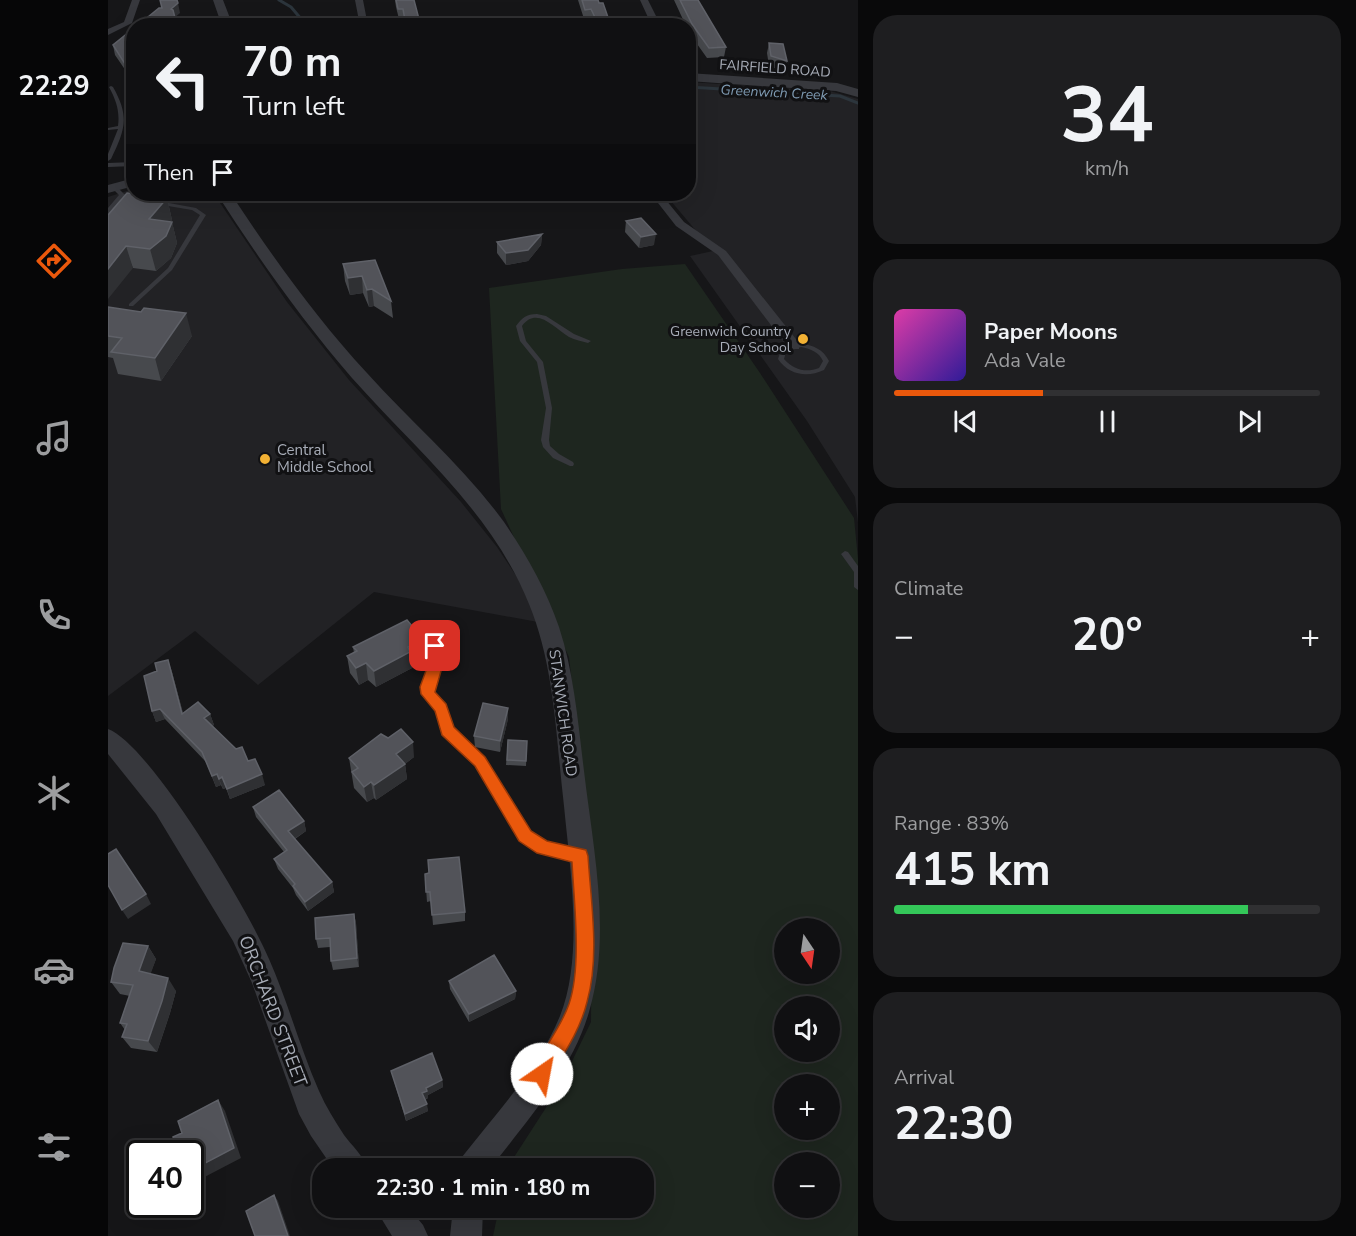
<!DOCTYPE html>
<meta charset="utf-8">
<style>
:root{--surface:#101012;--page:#1e1e20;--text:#f1f3f6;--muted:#9c9d9f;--line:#303032;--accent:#ea580c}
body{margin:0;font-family:"Nunito Sans",sans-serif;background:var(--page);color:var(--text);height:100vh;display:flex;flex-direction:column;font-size:22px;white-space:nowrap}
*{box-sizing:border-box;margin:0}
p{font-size:20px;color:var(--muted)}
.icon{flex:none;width:33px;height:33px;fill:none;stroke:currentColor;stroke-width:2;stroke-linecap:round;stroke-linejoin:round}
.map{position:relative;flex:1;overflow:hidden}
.side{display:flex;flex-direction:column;gap:15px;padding:15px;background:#09090a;width:498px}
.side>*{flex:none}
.guide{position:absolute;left:18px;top:18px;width:570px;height:183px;border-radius:24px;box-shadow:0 6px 24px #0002,0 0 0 2px var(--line);background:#101012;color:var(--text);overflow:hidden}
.needle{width:39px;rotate:167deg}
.tools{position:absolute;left:666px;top:918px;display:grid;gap:12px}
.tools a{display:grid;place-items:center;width:66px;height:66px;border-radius:50%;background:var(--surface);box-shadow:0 6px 24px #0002,0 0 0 2px var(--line);font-size:30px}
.speed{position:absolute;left:18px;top:1140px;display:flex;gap:12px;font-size:30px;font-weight:700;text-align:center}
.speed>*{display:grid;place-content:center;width:78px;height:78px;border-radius:50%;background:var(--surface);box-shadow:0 6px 24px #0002,0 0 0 2px var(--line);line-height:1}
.speed .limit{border:3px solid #111;border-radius:9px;background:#fff;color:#111}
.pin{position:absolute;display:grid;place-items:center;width:51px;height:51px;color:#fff;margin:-26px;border-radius:12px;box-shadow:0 3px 9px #0006}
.me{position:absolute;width:66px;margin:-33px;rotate:33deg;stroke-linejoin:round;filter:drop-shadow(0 0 4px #0008)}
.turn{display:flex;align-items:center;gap:21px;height:126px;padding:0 18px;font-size:27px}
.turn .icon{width:78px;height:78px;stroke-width:2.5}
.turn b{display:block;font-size:42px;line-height:51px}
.then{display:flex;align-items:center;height:57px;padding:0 18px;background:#0003;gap:12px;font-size:22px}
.big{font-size:45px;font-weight:700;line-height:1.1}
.side .tile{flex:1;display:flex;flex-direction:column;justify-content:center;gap:9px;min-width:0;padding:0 21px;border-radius:24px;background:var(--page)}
.side .dial{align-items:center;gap:0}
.dial b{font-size:78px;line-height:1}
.song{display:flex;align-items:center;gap:18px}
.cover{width:72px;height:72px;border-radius:9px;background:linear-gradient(135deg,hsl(320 70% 55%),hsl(250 70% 35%))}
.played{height:6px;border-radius:3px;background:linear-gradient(90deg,var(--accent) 35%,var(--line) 35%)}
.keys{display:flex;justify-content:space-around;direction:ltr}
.heat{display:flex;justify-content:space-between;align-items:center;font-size:33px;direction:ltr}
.charge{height:9px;border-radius:4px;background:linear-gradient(90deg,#34c759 83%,var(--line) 0)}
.trip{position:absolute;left:204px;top:1158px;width:342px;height:60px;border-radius:24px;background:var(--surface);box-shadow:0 6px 24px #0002,0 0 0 2px var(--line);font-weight:700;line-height:60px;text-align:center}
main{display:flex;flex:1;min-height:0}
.menu{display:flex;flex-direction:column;width:108px;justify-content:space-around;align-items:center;background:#060607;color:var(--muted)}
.menu .icon{width:42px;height:42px}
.menu .current{color:var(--accent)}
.menu b{font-size:27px;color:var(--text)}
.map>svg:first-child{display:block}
.built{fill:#222225}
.green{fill:#1e261f;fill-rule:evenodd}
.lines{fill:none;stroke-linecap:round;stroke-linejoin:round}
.stream{stroke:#2c353c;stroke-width:3}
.service{fill:#37383d;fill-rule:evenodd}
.minor{fill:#37383d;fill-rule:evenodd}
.tertiary{fill:#37383d;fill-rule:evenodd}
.wall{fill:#47494d}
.shaded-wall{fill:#2f3033}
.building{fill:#525359;stroke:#5f6168;stroke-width:1.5}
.route{fill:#ea580c;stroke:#983908;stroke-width:1.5}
.poi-dot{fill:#f2b134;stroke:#111113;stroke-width:2}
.labels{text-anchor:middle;stroke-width:6;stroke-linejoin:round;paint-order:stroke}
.far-street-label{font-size:14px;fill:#a8adb8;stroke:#111113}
.far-water-label{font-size:14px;font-style:italic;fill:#7f9bb3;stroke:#111113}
.far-poi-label{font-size:14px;fill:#a8adb8;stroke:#111113;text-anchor:end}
.poi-label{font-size:15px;fill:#a8adb8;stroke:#111113;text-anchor:start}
.street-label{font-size:15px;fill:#a8adb8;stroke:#111113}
.near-street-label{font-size:18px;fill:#a8adb8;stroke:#111113}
</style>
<main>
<nav class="menu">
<b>22:29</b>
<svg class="icon current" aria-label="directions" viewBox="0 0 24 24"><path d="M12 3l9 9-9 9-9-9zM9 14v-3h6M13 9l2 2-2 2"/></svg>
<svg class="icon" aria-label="music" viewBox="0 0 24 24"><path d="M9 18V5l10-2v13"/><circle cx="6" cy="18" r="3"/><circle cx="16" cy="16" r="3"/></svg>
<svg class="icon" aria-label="phone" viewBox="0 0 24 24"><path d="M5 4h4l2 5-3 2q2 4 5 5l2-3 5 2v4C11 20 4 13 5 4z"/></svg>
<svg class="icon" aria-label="climate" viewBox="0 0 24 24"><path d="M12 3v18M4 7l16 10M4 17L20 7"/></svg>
<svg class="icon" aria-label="car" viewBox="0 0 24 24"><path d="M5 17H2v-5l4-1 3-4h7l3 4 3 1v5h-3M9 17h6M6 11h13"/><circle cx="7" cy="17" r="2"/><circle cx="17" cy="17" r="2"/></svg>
<svg class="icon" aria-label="filters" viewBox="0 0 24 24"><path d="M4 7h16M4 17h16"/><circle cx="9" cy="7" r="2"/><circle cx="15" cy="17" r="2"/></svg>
</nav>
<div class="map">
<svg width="750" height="1236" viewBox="0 0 750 1236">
<rect width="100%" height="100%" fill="#161618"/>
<path class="built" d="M581,82L722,91L750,99V523L747,497L699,421L582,256L605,251L557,194H580Z
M25,189L26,194H106L179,302L241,380L353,502L389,547L411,580L430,622L266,592L150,685L87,631L0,696V197Z"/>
<path class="green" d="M577,264L652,373L746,518L750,559V1236H385L391,1208H536V1168H399L452,1086L483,1022L484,857L461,657L393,509L381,288L514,269ZM676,928H722V974H676ZM676,1006H722V1052H676ZM676,1084H722V1130H676ZM676,1162H722V1208H676Z"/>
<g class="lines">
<path class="stream" d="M171,0L183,7L199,26
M580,87L732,96L750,103"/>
<path class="service" d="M3,86L5,87C22,117 17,130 3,159L0,161V154L10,129L0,130V128L10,126C12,111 8,100 1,87Z
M26,162V166L0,167V163Z
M4,186H8L16,194L28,199L25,201L15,197L2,213L0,214V208L11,195L4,188Z
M50,201L88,208L98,215L64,270L25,306H21V304L60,268L92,215L84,210L48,204V202Z
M429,314L438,316L466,334L483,341L480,343C474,341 467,340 461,337C446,328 429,306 414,326L418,341L435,362L444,408L441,440L442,446L451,454L465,462L466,464L465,466H462L445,458L435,447L433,440L438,408L429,362L412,341L408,326C414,318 418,314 429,314Z
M693,343C706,346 715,349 721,361L716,370C699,378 681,375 670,359L673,350ZM693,347C703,349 711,352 715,361L711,368C698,373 686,370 676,359L678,352Z
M737,551L740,552L750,566V590L746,587V572L733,554Z
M318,631L321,632L328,642L333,653V660L325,685V693L336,705L344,729L375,758L392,783L402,806L420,833L437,844L474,853L476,856L474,859L471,860L435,852L414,839L395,811L385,788L369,764L337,734L329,710L317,694L316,685L324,660V653L314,634L315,632Z"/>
<path class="minor" d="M24,0H32L24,23L0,35V29L16,22Z
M247,0H255L260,26H252Z
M532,0H540L553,26H544Z
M543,194H553L576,222L618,251L691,343V349H681L610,255L568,226Z"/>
<path class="tertiary" d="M105,0H115L125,26H114Z
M580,73L729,83L750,89V97L728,91L580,81Z
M26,178V186L0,193V185Z
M109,194H123C164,256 208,318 259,373C304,423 356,467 396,522C418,554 438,589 451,627C466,673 470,722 476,771C485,848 504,935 481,1012C464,1071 419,1120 383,1168H350L354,1157C388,1113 431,1068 452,1016C476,956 462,869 456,806C448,739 447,667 421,604C384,512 308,450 244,378C194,320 150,258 109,194Z
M0,729C42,744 142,913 161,959C180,1002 192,1048 211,1091C218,1107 227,1121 236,1135C244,1146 255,1155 259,1168H225L203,1136L191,1114L144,983L125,941L48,814L0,754Z
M267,1208H301L315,1225L320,1236H284Z
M345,1208H375L374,1236H342Z"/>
</g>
<path class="wall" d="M287,0H306L312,23L326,26H297L295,19H291L288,7Z
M470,0H490L503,26H485L482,19H476Z
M566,0H590L618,47L616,57L599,58L582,34L580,30V26H578Z
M26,28V73L20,74L7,55L5,45Z
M661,43L679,61L677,72L661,66L659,53Z
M59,198L64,220L62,222H64L69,243L63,258L48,271L25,268L0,215Z
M518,221L546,245L531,248L517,232Z
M434,234L433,245L420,261L398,265L389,253V242Z
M267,260L283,301L285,318L266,306L261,307L255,293L242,295L237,281L235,264Z
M0,307L84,336L53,381L10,374L5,358L0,357Z
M315,639L316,655L303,662L304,668L268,687L260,680L251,685L242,673L239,656L246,653L245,647Z
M60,660L64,672L75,713L102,714L106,725L104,726L140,761L157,785L122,799L118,788L115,789L113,785L108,787L98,762L57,719L48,722L44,711L49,671Z
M400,708V719L392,752L367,747L366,736Z
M400,740L419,741L418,766L398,765Z
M306,757L297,764L299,779L268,800L266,798L259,802L246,788L241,758Z
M145,807L196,821L198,831L187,839L224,882L226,892L200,911L188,895L185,888L170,869L166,859L176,852L148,817Z
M317,874L357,912V921L325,925L323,901L319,902Z
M246,914L248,923L251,967L225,970L223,961L222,947L210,948L208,939Z
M40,946L48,959L42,974L68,991L62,1013L49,1052L23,1048L14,1037L17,1030L12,1023L22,996L12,994L3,982Z
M341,981L408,991L407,999L361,1022L342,989Z
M283,1071L334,1080L335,1087L320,1095V1098L317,1100L320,1111L298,1121Z"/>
<path class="shaded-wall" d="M70,3L72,13L65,19L63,9Z
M26,62V73L20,74L17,64Z
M59,198L64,220L47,241L41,219Z
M64,222L69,243L63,258L48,271L42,249Z
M434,234L433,245L420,261L398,265V253Z
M548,234L546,245L531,248L533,237Z
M18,246L25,268L0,299V269Z
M254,276L255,293L242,295L240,278Z
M264,289L266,306L261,307L259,290Z
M78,313L84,336L53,381L47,358Z
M315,639L316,655L303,662L304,668L268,687L266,671L300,647Z
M60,660L64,672L78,725L74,714Z
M258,663L260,680L251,685L248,668Z
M400,708V719L392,752V741Z
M52,709L57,719L48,722L44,711Z
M102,714L106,725L100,729L96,718Z
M305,742L306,757L297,764L299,779L268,800L266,785L288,754Z
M109,774L113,785L108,787L104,776Z
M154,774L157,785L122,799L119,789Z
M114,777L118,788L115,789L111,779Z
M263,782L266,798L259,802L256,787Z
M196,821L198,831L183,841L180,831Z
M224,882L226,892L200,911L197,902Z
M38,894L43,904L20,919L14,910Z
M246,914L248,923L251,967L249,958Z
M40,946L48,959L39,984L31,971Z
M60,978L68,991L62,1013L49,1052L40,1041Z
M408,991L407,999L361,1022V1014Z
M334,1080L335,1087L320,1095V1098L315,1100L314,1093L318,1088Z
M110,1100L117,1111L133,1158L85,1183L82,1180V1171Z
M319,1104L320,1111L298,1121L297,1114Z
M166,1195L170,1201L182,1236H180Z"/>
<path class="building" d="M52,0H69L70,3L63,9L65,10L69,26H29L51,8H54Z
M288,0H306L312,23H326V26H298L295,9H290Z
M474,0H490L491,3H495L503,26H491L483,9L477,10Z
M572,0H590L618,47L601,48L584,24Z
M26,28V62L17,64L5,45Z
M661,43L675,44L679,61L663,56Z
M19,193L59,198L41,219L64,222L58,236L42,249L18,246L0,269V215Z
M533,218L548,234L533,237L518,221Z
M434,234L420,250L398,253L389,242Z
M267,260L283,301L264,289L259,290L254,276L240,278L235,264Z
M0,307L33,312L36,308L78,313L47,358L3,352L14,338L0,336Z
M299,620L315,639L300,647L302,652L266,671L258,663L248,668L239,656L249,651L245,647Z
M60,660L74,714L90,702L102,714L96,718L128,749L134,747L140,761L147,759L154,774L119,789L114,777L111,779L109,774L104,776L94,752L52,709L44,711L36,676L49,671L47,663Z
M375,703L400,708L392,741L366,736Z
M293,729L305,742L288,754L297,764L266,785L263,782L256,787L244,772L250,768L241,758L273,734L280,738Z
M400,740L419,741L418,761L399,760Z
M171,790L196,821L180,831L224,882L197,902L185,886L187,884L166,859L179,850L145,807Z
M8,849L38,894L14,910L0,885V854Z
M351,857L357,912L324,915L322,892H318L317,874L321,873L320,860Z
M246,914L249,958L223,961L222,938L208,939L207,918Z
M15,943L40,946L31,971L60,978L54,1001L40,1041L14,1037L19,1024L12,1023L25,985L3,982L6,968Z
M386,955L408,991L361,1014L341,981Z
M324,1053L334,1080L318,1088L319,1091L314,1093L319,1104L297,1114L283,1071Z
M110,1100L126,1148L82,1171V1154H70L65,1137L74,1133L70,1121Z
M166,1195L180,1236H147L138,1211Z"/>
<path class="route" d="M327,641L332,643L337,657L327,692L338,704L346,727L377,757L423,831L439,841L478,850L480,856C483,903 492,956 479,1002C472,1031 455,1055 440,1080L434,1083L427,1080L424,1074C434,1049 452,1030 461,1004C474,965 466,903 464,862L429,853L411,841L367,766L334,735L327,711L313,694L312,687L323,657L320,646Z"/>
<g class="poi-dot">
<circle cx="695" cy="339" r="6"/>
<circle cx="157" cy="459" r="6"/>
</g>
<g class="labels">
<g class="far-street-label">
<text transform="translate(667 68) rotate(4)" y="5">FAIRFIELD ROAD</text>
</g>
<g class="far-water-label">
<text transform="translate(666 92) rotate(3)" y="5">Greenwich Creek</text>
</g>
<g class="far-poi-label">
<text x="683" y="336">Greenwich Country<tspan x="683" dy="16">Day School</tspan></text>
</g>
<g class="poi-label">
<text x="169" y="455">Central<tspan x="169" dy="17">Middle School</tspan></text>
</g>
<g class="street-label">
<text transform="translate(455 713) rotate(82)" y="5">STANWICH ROAD</text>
</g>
<g class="near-street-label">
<text transform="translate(165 1011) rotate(69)" y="6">ORCHARD STREET</text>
</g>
</g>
</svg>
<div class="tools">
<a><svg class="needle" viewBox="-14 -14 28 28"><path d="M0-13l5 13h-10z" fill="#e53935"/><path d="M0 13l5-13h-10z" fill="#9c9d9f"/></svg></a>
<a><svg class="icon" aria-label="sound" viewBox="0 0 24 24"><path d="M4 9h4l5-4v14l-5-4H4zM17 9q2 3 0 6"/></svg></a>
<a>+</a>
<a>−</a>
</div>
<div class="speed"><div class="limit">40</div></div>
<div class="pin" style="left:327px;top:646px;background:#d93025"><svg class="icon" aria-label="arrive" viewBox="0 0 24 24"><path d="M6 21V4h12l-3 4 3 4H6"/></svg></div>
<svg class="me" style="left:434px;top:1074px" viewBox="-20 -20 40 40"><circle r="19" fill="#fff"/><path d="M0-13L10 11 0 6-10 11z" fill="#ea580c"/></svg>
<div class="trip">22:30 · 1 min · 180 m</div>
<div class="guide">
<div class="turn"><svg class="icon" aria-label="left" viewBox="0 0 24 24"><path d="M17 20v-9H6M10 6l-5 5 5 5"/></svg><div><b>70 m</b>Turn left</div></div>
<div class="then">Then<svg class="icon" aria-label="arrive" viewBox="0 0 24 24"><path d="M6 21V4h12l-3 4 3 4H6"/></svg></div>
</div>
</div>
<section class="side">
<div class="tile dial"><b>34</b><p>km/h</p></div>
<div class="tile">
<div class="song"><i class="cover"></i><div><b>Paper Moons</b><p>Ada Vale</p></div></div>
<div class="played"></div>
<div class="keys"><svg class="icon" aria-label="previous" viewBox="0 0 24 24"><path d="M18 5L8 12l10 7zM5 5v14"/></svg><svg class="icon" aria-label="pause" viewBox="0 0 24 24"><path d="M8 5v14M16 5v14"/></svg><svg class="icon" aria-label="next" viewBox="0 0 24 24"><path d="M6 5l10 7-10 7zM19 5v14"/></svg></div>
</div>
<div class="tile"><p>Climate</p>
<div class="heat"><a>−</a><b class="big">20°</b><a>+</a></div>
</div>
<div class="tile"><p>Range · 83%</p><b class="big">415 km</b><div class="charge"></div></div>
<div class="tile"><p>Arrival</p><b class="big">22:30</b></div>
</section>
</main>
